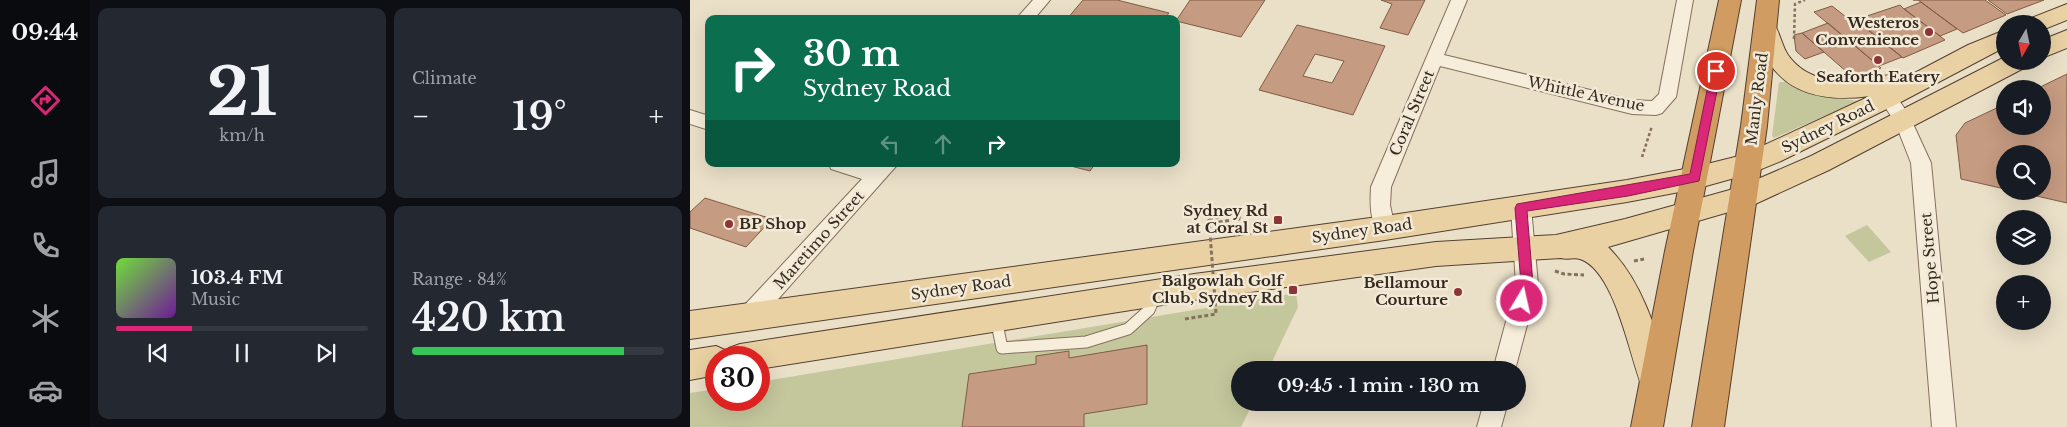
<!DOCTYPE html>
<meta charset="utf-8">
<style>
:root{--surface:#171b24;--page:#242831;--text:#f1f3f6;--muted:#9ea1a6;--line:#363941;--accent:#db2777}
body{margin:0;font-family:"Libre Baskerville",serif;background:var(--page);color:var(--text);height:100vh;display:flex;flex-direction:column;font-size:19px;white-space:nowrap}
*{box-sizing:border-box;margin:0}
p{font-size:16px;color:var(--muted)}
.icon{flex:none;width:28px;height:28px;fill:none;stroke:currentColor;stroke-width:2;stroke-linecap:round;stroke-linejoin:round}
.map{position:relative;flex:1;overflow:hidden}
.panel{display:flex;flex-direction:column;gap:8px;padding:8px;background:#0d0f14;width:600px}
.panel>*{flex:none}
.banner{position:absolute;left:15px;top:15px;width:475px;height:152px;border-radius:10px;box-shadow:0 5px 20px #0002;background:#0b6e4f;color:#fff;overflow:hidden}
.needle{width:32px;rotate:189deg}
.tools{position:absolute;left:1306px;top:15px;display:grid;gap:10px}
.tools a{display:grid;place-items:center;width:55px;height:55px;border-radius:50%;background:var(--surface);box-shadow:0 5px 20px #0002;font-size:25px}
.speed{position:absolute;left:15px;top:346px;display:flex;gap:10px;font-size:25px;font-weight:700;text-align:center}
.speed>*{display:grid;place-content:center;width:65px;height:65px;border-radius:50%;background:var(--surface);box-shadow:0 5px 20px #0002;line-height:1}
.speed .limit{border:8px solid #d22;background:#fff;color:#111}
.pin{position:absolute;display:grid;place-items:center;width:42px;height:42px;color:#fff;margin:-21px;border:2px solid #fff;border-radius:50%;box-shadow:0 1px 5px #0007}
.me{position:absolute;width:55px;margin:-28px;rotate:9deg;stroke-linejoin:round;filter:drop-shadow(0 0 4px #0008)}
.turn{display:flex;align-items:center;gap:18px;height:105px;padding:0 15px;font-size:22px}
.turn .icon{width:65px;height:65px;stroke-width:2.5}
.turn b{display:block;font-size:35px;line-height:42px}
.lanes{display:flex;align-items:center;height:48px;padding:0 15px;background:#0003;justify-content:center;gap:25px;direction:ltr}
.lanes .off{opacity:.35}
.big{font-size:38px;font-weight:600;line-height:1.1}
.panel .card{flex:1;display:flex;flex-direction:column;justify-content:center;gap:8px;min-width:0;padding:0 18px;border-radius:10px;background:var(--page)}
.panel .dial{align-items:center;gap:0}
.dial b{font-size:65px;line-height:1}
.song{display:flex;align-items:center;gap:15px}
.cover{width:60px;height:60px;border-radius:8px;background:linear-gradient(135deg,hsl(100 70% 55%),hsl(280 70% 35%))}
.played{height:5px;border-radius:2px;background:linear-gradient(90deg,var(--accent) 30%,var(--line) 30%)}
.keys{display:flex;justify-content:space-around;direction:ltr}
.heat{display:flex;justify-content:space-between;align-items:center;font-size:28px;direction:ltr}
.charge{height:8px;border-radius:4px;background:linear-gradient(90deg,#34c759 84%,var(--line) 0)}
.panel .tiles{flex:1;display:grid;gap:8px;grid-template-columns:repeat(2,1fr)}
.trip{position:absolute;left:541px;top:361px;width:295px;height:50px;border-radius:25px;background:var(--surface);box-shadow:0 5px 20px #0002;font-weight:600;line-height:50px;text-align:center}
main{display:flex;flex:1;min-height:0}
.menu{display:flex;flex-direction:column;width:90px;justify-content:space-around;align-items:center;background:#090b0e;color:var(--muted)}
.menu .icon{width:35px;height:35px}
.menu .active{color:var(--accent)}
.menu b{font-size:22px;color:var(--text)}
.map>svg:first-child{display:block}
.green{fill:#c4c79c}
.building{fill:#c59b81;stroke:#815c46;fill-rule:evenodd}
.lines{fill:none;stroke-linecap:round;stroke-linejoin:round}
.lane-casing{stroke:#84715e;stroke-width:13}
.street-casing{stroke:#84715e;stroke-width:2}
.primary-casing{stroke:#534032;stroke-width:2}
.highway-casing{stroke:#534032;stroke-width:2}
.path-far1{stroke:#84715e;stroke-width:2.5;stroke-dasharray:3 2.5;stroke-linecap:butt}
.path{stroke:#84715e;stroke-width:3;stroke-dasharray:4 2.5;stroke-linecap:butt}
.lane{stroke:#f6edda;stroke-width:11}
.street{fill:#f6edda;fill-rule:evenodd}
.primary{fill:#e9d1a3;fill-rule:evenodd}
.highway{fill:#d19c61;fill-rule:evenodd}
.path-bridge{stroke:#84715e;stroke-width:3;stroke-dasharray:4 2.5;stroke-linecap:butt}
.route{fill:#db2777;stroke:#8e194d}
.poi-dot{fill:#8e3437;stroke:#f2e9d6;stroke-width:2}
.labels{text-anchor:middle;stroke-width:5;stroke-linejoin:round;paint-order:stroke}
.poi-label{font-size:15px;font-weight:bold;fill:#362a20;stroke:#f2e9d6;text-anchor:end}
.street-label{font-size:15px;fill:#362a20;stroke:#f2e9d6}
</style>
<main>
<nav class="menu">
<b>09:44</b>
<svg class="icon active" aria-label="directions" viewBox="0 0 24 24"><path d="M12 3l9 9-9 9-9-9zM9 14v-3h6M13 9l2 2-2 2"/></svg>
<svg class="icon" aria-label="music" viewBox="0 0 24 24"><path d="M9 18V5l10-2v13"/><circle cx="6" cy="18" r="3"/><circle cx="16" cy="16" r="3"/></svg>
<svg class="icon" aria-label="phone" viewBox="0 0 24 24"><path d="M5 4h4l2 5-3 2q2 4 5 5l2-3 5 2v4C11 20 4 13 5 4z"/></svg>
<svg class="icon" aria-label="climate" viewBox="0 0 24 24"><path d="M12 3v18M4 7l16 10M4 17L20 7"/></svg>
<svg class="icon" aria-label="car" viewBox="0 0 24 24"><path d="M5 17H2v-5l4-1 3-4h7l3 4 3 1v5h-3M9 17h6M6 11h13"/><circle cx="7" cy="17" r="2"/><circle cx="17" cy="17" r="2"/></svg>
</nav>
<section class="panel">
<div class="tiles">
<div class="card dial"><b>21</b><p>km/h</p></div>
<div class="card"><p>Climate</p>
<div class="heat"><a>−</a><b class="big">19°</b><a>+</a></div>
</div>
<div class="card">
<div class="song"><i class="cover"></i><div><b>103.4 FM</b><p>Music</p></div></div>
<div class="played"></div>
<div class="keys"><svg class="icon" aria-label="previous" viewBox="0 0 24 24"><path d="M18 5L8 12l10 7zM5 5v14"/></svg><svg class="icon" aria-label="pause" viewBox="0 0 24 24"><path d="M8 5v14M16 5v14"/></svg><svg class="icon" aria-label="next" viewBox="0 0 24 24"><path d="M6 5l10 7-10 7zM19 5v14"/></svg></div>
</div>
<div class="card"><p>Range · 84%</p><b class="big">420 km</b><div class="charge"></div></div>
</div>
</section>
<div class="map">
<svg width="1377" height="427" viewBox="0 0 1377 427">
<rect width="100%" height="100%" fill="#eadfc7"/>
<path class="green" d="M1089,82H1096L1129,96L1169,101L1084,138L1082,136Z
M1177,225L1201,252L1179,262L1155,236Z
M606,293L608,307L578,370H550V402L563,403L551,427H0V393L26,389V400H69V382Z"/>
<path class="building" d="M393,0H427L479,13L474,19H377Z
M500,0H575L551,37L486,21Z
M691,0H735L718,35L690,28L702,4Z
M1223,0H1295L1316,15L1273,33L1228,0Z
M1298,0H1354L1317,14Z
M1231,2L1267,29L1250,36L1214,9Z
M1210,5L1214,9L1255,40L1213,58L1165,20Z
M1142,6L1160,20L1164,18L1212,57L1189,66L1124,12Z
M1138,23L1189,66L1191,68L1165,79L1112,33Z
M607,25L695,46L663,115L569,90ZM625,54L654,61L642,83L613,76Z
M1112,33L1134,52L1115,59L1106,51L1104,35Z
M1377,74V203L1325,191H1352V154H1315V189L1271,179L1266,135L1275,123L1315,104V126H1352V89H1346Z
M373,164H405L400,171Z
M15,198L82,219L56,247L0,228V212Z
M457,345V404L394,414V427H272L279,374L346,364V356L379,351V358Z"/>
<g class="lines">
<defs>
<path id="lane" d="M306,319L312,348L396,342L438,329L459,310L465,296"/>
<path id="street" d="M343,0H360L344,19H326Z
M761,0H777L754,55L942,100L962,101L969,94L987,0H1003L986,97L972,113L966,115L942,114L750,66L701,187L700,205L705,228L702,234L695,236L688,234C680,219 680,203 681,187Z
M1198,91L1204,93L1219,115L1241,163L1266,427H1242L1221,163L1205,122L1189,98L1192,93Z
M0,110L19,116V130L0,124Z
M139,164H172L183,167L187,164H208L67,323L59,326L51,323L48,316L51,309L172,179L141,169Z
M831,200L838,202L841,208L848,284L825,370H803L826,284L821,208L824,202Z
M794,402H818L811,427H787Z"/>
<path id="primary" d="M1377,4V20L1352,30V24H1336L1339,19Z
M1076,21L1084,24C1090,33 1092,46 1098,55C1118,83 1151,83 1182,78C1195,76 1207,72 1219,76L1278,45L1315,30V47L1207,104L1091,161L1059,174L1005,189L937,202L695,240L0,339V311L695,216L937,180L1005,167L1053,155L1180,96C1143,101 1103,98 1080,64C1073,54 1069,41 1065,29L1068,24Z
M1377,30V48L1352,58V40Z
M1315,57V61H1340L1336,67L1139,170L1063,205L918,247C954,283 967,334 981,381L976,392L965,396L954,392C940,360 926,271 890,259C884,257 877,260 871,258L746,266L504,300L69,369V358H26V375L0,380V350L26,346L37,351L39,348L50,344L504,274L746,242L866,235L935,219L1047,188L1121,156Z"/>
<path id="highway" d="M1029,0H1051L1003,251L973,427H941L975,251Z
M1067,0H1089L1077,126L1034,427H1002L1051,126Z"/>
</defs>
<use href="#lane" class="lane-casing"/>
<use href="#street" class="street-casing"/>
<use href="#primary" class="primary-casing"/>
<use href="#highway" class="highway-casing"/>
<path class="path-far1" d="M1104,39L1105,4L1115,0
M952,157L962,126"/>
<path class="path" d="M519,219L549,214V219L529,222L530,228
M944,261L954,259
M865,271L874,274L894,275"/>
<use href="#lane" class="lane"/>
<use href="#street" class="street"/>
<use href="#primary" class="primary"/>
<use href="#highway" class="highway"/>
<path class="path-bridge" d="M495,319L526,314L519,219"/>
</g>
<path class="route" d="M1026,68L1031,71L1009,181L938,196L837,211L843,284L837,305L832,307L828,305L826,301L831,284L825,208L827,204L1000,174L1021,71Z"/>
<g class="poi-dot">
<circle cx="1239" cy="32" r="5"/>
<circle cx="1188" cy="60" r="5"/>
<rect x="583" y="215" width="10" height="10" rx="2.5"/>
<circle cx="39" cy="224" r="5"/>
<rect x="598" y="285" width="10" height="10" rx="2.5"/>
<circle cx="768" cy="292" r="5"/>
</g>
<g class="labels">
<g class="poi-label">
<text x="1229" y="28">Westeros<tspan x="1229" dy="17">Convenience</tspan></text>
<text x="1188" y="82" text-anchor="middle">Seaforth Eatery</text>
<text x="578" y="216">Sydney Rd<tspan x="578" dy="17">at Coral St</tspan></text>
<text x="49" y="229" text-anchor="start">BP Shop</text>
<text x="593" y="286">Balgowlah Golf<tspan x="593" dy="17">Club, Sydney Rd</tspan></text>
<text x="758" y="288">Bellamour<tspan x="758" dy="17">Courture</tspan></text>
</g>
<g class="street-label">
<text transform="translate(896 94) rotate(12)" y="5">Whittle Avenue</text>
<text transform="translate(1067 99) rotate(-83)" y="5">Manly Road</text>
<text transform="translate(722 113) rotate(-67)" y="5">Coral Street</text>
<text transform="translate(1138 127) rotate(-26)" y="5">Sydney Road</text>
<text transform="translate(672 231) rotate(-8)" y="5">Sydney Road</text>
<text transform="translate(129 240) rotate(-48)" y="5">Maretimo Street</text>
<text transform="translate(1240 258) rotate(-95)" y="5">Hope Street</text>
<text transform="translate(271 288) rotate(-8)" y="5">Sydney Road</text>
</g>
</g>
</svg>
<div class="tools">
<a><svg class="needle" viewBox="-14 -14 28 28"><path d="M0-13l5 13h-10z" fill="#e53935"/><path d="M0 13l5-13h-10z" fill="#9ea1a6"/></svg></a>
<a><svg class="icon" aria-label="sound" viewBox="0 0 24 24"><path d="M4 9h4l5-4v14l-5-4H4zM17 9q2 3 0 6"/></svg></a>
<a><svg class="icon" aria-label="search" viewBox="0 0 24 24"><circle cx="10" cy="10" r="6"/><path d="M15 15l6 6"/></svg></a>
<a><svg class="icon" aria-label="layers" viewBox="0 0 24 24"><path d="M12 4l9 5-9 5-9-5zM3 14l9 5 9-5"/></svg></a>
<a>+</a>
</div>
<div class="speed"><div class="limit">30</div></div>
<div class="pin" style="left:1026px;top:71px;background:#d93025"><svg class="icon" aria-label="arrive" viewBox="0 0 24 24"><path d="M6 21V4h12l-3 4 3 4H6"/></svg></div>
<svg class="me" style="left:832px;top:301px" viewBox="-20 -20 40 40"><circle r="17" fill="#db2777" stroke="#fff" stroke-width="3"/><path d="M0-11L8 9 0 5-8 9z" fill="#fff"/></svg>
<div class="trip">09:45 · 1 min · 130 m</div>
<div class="banner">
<div class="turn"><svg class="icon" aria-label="right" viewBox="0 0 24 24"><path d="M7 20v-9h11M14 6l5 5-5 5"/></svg><div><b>30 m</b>Sydney Road</div></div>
<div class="lanes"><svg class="icon off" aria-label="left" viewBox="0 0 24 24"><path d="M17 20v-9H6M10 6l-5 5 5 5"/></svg><svg class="icon off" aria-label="ahead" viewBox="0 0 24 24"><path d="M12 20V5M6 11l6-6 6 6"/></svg><svg class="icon" aria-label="right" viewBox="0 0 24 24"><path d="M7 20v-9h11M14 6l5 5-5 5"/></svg></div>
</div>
</div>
</main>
